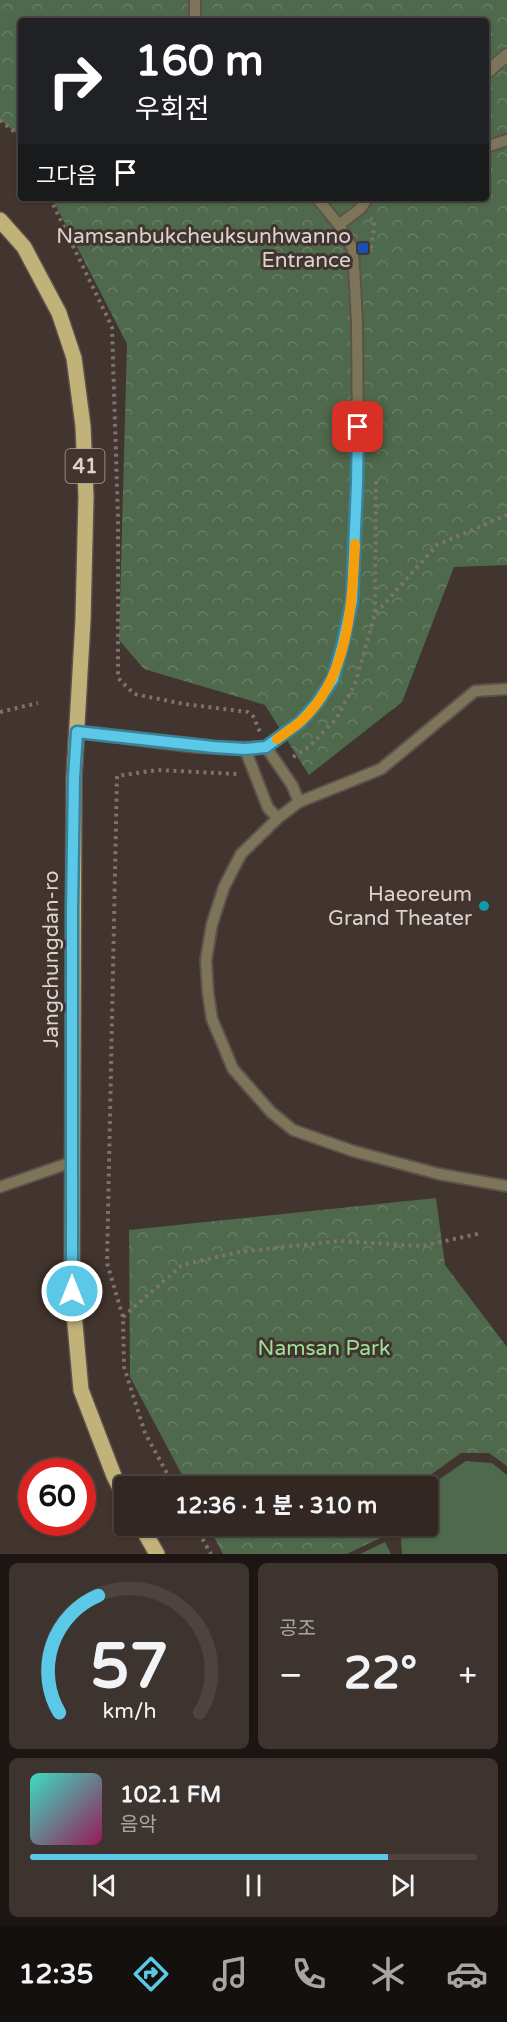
<!DOCTYPE html>
<html lang="ko">
<meta charset="utf-8">
<style>
:root{--surface:#322722;--page:#3d332f;--text:#f1f3f6;--muted:#a8a5a5;--line:#4d4440;--accent:#5bc8e7}
body{margin:0;font-family:"Varela Round","Noto Sans KR",sans-serif;background:var(--page);color:var(--text);height:100vh;display:flex;flex-direction:column;font-size:22px;white-space:nowrap}
*{box-sizing:border-box;margin:0}
p{font-size:20px;color:var(--muted)}
.icon{flex:none;width:33px;height:33px;fill:none;stroke:currentColor;stroke-width:2;stroke-linecap:round;stroke-linejoin:round}
.map{position:relative;height:1554px;overflow:hidden}
.side{display:flex;flex-direction:column;gap:9px;padding:9px;background:#1c1513;flex:1}
.side>*{flex:none}
.banner{position:absolute;left:18px;top:18px;width:471px;height:183px;border-radius:6px;box-shadow:0 2px 4px #0004,0 0 0 2px var(--line);background:#202124;color:#fff;overflow:hidden}
.speed{position:absolute;left:18px;top:1458px;display:flex;gap:12px;font-size:30px;font-weight:700;text-align:center}
.speed>*{display:grid;place-content:center;width:78px;height:78px;border-radius:50%;background:var(--surface);box-shadow:0 2px 4px #0004,0 0 0 2px var(--line);line-height:1}
.speed .limit{border:9px solid #d22;background:#fff;color:#111}
.pin{position:absolute;display:grid;place-items:center;width:51px;height:51px;color:#fff;margin:-26px;border-radius:12px;box-shadow:0 3px 9px #0006}
.me{position:absolute;width:66px;margin:-33px;rotate:0deg;stroke-linejoin:round;filter:drop-shadow(0 0 4px #0008)}
.turn{display:flex;align-items:center;gap:21px;height:126px;padding:0 18px;font-size:27px}
.turn .icon{width:78px;height:78px;stroke-width:2.5}
.turn b{display:block;font-size:42px;line-height:51px}
.then{display:flex;align-items:center;height:57px;padding:0 18px;background:#0003;gap:12px;font-size:22px}
.big{font-size:45px;font-weight:800;line-height:1.1}
.side .widget{flex:1;display:flex;flex-direction:column;justify-content:center;gap:9px;min-width:0;padding:0 21px;border-radius:9px;background:var(--page)}
.side .dial{align-items:center;gap:0}
.dial svg{height:156px;overflow:visible;fill:none;stroke:var(--line);stroke-width:7;stroke-linecap:round;text-anchor:middle}
.dial text{fill:var(--text);stroke:none}
.song{display:flex;align-items:center;gap:18px}
.cover{width:72px;height:72px;border-radius:9px;background:linear-gradient(135deg,hsl(170 70% 55%),hsl(330 70% 35%))}
.played{height:6px;border-radius:3px;background:linear-gradient(90deg,var(--accent) 80%,var(--line) 80%)}
.keys{display:flex;justify-content:space-around;direction:ltr}
.heat{display:flex;justify-content:space-between;align-items:center;font-size:33px;direction:ltr}
.side .tiles{flex:1;display:grid;gap:9px;grid-template-columns:1fr 1fr}
.widget:last-child{grid-column:span 2}
.trip{position:absolute;left:114px;top:1476px;width:324px;height:60px;border-radius:6px;background:var(--surface);box-shadow:0 2px 4px #0004,0 0 0 2px var(--line);font-weight:800;line-height:60px;text-align:center}
.dock{display:flex;height:96px;justify-content:space-around;align-items:center;background:#14100e;color:var(--muted)}
.dock .icon{width:42px;height:42px}
.dock .active{color:var(--accent)}
.dock b{font-size:27px;color:var(--text)}
.map>svg:first-child{display:block}
.forest{fill:url(#forest-crowns)}
.pitch{fill:#4f694c}
.lines{fill:none;stroke-linecap:round;stroke-linejoin:round}
.lane-casing{stroke:#5e514b;stroke-width:14}
.street-casing{stroke:#5e514b;stroke-width:15}
.primary-casing{stroke:#5e514b;stroke-width:18}
.path{stroke:#7e726d;stroke-width:4;stroke-dasharray:3 4.5;stroke-linecap:butt}
.lane{stroke:#7c755a;stroke-width:10}
.street{stroke:#7c755a;stroke-width:12}
.primary{stroke:#c1b279;stroke-width:15}
.route-casing{stroke:#3b8296;stroke-width:15}
.route{stroke:#5bc8e7;stroke-width:10}
.slow{stroke:#f59e0b;stroke-width:10}
.transit-dot{fill:#1a4fb4;stroke:#42342e;stroke-width:2}
.culture-dot{fill:#0f9aa8;stroke:#42342e;stroke-width:2}
.labels{text-anchor:middle;stroke-width:6;stroke-linejoin:round;paint-order:stroke}
.shield{fill:#42342e;stroke:#aea39f;stroke-width:1.5}
.shield-label{font-size:20px;font-weight:bold;fill:#dcd3cf}
.poi-label{font-size:21px;fill:#dcd3cf;stroke:#42342e;text-anchor:end}
.street-label{font-size:21px;fill:#dcd3cf;stroke:#42342e}
.park-label{font-size:21px;fill:#9ee198;stroke:#42342e}
</style>
<div class="map">
<svg width="507" height="1554" viewBox="0 0 507 1554">
<defs>
<pattern id="forest-crowns" width="20" height="18" patternUnits="userSpaceOnUse" patternTransform="scale(1.5)"><rect width="20" height="18" fill="#4f694c"/><path d="M2 6a3 3 0 1 1 6 0M12 15a3 3 0 1 1 6 0" fill="none" stroke="#687e65"/></pattern>
</defs>
<rect width="100%" height="100%" fill="#42342e"/>
<path class="forest" d="M0,0H507V565L454,567L402,702L309,775L265,705L144,669L119,640L127,344L52,198H486V21H21V137L0,120Z
M436,1198L445,1265L507,1347V1466L489,1453H461L415,1486H188L130,1377L129,1230Z
M208,1526H388L380,1538L347,1554H223Z"/>
<path class="pitch" d="M466,1461L492,1463L507,1475V1554H402L400,1526H428V1487Z
M385,1542L391,1554H360Z"/>
<g class="lines">
<defs>
<path id="lane" d="M195,21V0
M486,147L507,140
M339,225L361,208L368,198
M507,689L475,691L381,769L299,802L278,818L241,854L224,887L212,924L206,960L208,993L212,1019L233,1069L271,1112L293,1130L353,1151L439,1174L507,1186
M245,749L268,808L278,818
M299,802L292,785L266,747L300,722L317,703L333,679L342,647L352,601L358,450L357,322L353,249L339,225L317,198
M0,1187L72,1162"/>
<path id="street" d="M486,73L507,55
M77,732C140,737 204,753 266,747"/>
<path id="primary" d="M0,220L24,247L59,313L74,358L83,426L86,497L83,620L74,778L72,1291L81,1390L114,1476L124,1496
M141,1526L157,1554"/>
</defs>
<use href="#lane" class="lane-casing"/>
<use href="#street" class="street-casing"/>
<use href="#primary" class="primary-casing"/>
<path class="path" d="M0,120L21,137
M50,198L112,327L118,519V678L134,694L184,704L248,712L253,716L260,732
M371,248L375,222L371,218
M376,613L437,545L507,515
M0,712L38,703
M293,757L309,747L336,719L355,684L375,614L376,480
M123,1317L182,1265L239,1252L339,1241L422,1246L482,1233
M174,1486L145,1433L124,1367L123,1317L107,1263L117,776L157,770L238,774
M195,1526L211,1554"/>
<use href="#lane" class="lane"/>
<use href="#street" class="street"/>
<use href="#primary" class="primary"/>
</g>
<g class="lines">
<defs>
<path id="route" d="M72,1291V909L74,778L77,732L214,747L245,749L266,747L300,722L309,712L317,703L333,679L342,647L352,601L357,483L358,427"/>
</defs>
<use href="#route" class="route-casing"/>
<use href="#route" class="route"/>
<path class="slow" d="M277,739C285,733 293,728 300,722C349,678 352,605 355,544"/>
</g>
<rect class="transit-dot" x="357" y="242" width="12" height="12" rx="3"/>
<circle class="culture-dot" cx="484" cy="906" r="6"/>
<g class="labels">
<rect class="shield" x="65.5" y="449" width="39" height="34" rx="4.5"/>
<g class="shield-label">
<text x="85" y="473">41</text>
</g>
<g class="poi-label">
<text x="351" y="243">Namsanbukcheuksunhwanno<tspan x="351" dy="24">Entrance</tspan></text>
<text x="472" y="901">Haeoreum<tspan x="472" dy="24">Grand Theater</tspan></text>
</g>
<g class="street-label">
<text transform="translate(51 959) rotate(-90)" y="7">Jangchungdan-ro</text>
</g>
<g class="park-label">
<text x="324" y="1355">Namsan Park</text>
</g>
</g>
</svg>
<div class="speed"><div class="limit">60</div></div>
<div class="pin" style="left:358px;top:427px;background:#d93025"><svg class="icon" aria-label="arrive" viewBox="0 0 24 24"><path d="M6 21V4h12l-3 4 3 4H6"/></svg></div>
<svg class="me" style="left:72px;top:1291px" viewBox="-20 -20 40 40"><circle r="17" fill="#5bc8e7" stroke="#fff" stroke-width="3"/><path d="M0-11L8 9 0 5-8 9z" fill="#fff"/></svg>
<div class="trip">12:36 · 1 분 · 310 m</div>
<div class="banner">
<div class="turn"><svg class="icon" aria-label="right" viewBox="0 0 24 24"><path d="M7 20v-9h11M14 6l5 5-5 5"/></svg><div><b>160 m</b>우회전</div></div>
<div class="then">그다음<svg class="icon" aria-label="arrive" viewBox="0 0 24 24"><path d="M6 21V4h12l-3 4 3 4H6"/></svg></div>
</div>
</div>
<section class="side">
<div class="tiles">
<div class="widget dial"><svg viewBox="0 0 100 80">
<path d="M14 69A42 42 0 1 1 86 69"/>
<path d="M14 69A42 42 0 0 1 34 9" stroke="#5bc8e7"/>
<text x="50" y="56" font-size="32" font-weight="700">57</text>
<text x="50" y="72" font-size="11">km/h</text>
</svg></div>
<div class="widget"><p>공조</p>
<div class="heat"><a>−</a><b class="big">22°</b><a>+</a></div>
</div>
<div class="widget">
<div class="song"><i class="cover"></i><div><b>102.1 FM</b><p>음악</p></div></div>
<div class="played"></div>
<div class="keys"><svg class="icon" aria-label="previous" viewBox="0 0 24 24"><path d="M18 5L8 12l10 7zM5 5v14"/></svg><svg class="icon" aria-label="pause" viewBox="0 0 24 24"><path d="M8 5v14M16 5v14"/></svg><svg class="icon" aria-label="next" viewBox="0 0 24 24"><path d="M6 5l10 7-10 7zM19 5v14"/></svg></div>
</div>
</div>
</section>
<nav class="dock">
<b>12:35</b>
<svg class="icon active" aria-label="directions" viewBox="0 0 24 24"><path d="M12 3l9 9-9 9-9-9zM9 14v-3h6M13 9l2 2-2 2"/></svg>
<svg class="icon" aria-label="music" viewBox="0 0 24 24"><path d="M9 18V5l10-2v13"/><circle cx="6" cy="18" r="3"/><circle cx="16" cy="16" r="3"/></svg>
<svg class="icon" aria-label="phone" viewBox="0 0 24 24"><path d="M5 4h4l2 5-3 2q2 4 5 5l2-3 5 2v4C11 20 4 13 5 4z"/></svg>
<svg class="icon" aria-label="climate" viewBox="0 0 24 24"><path d="M12 3v18M4 7l16 10M4 17L20 7"/></svg>
<svg class="icon" aria-label="car" viewBox="0 0 24 24"><path d="M5 17H2v-5l4-1 3-4h7l3 4 3 1v5h-3M9 17h6M6 11h13"/><circle cx="7" cy="17" r="2"/><circle cx="17" cy="17" r="2"/></svg>
</nav>
